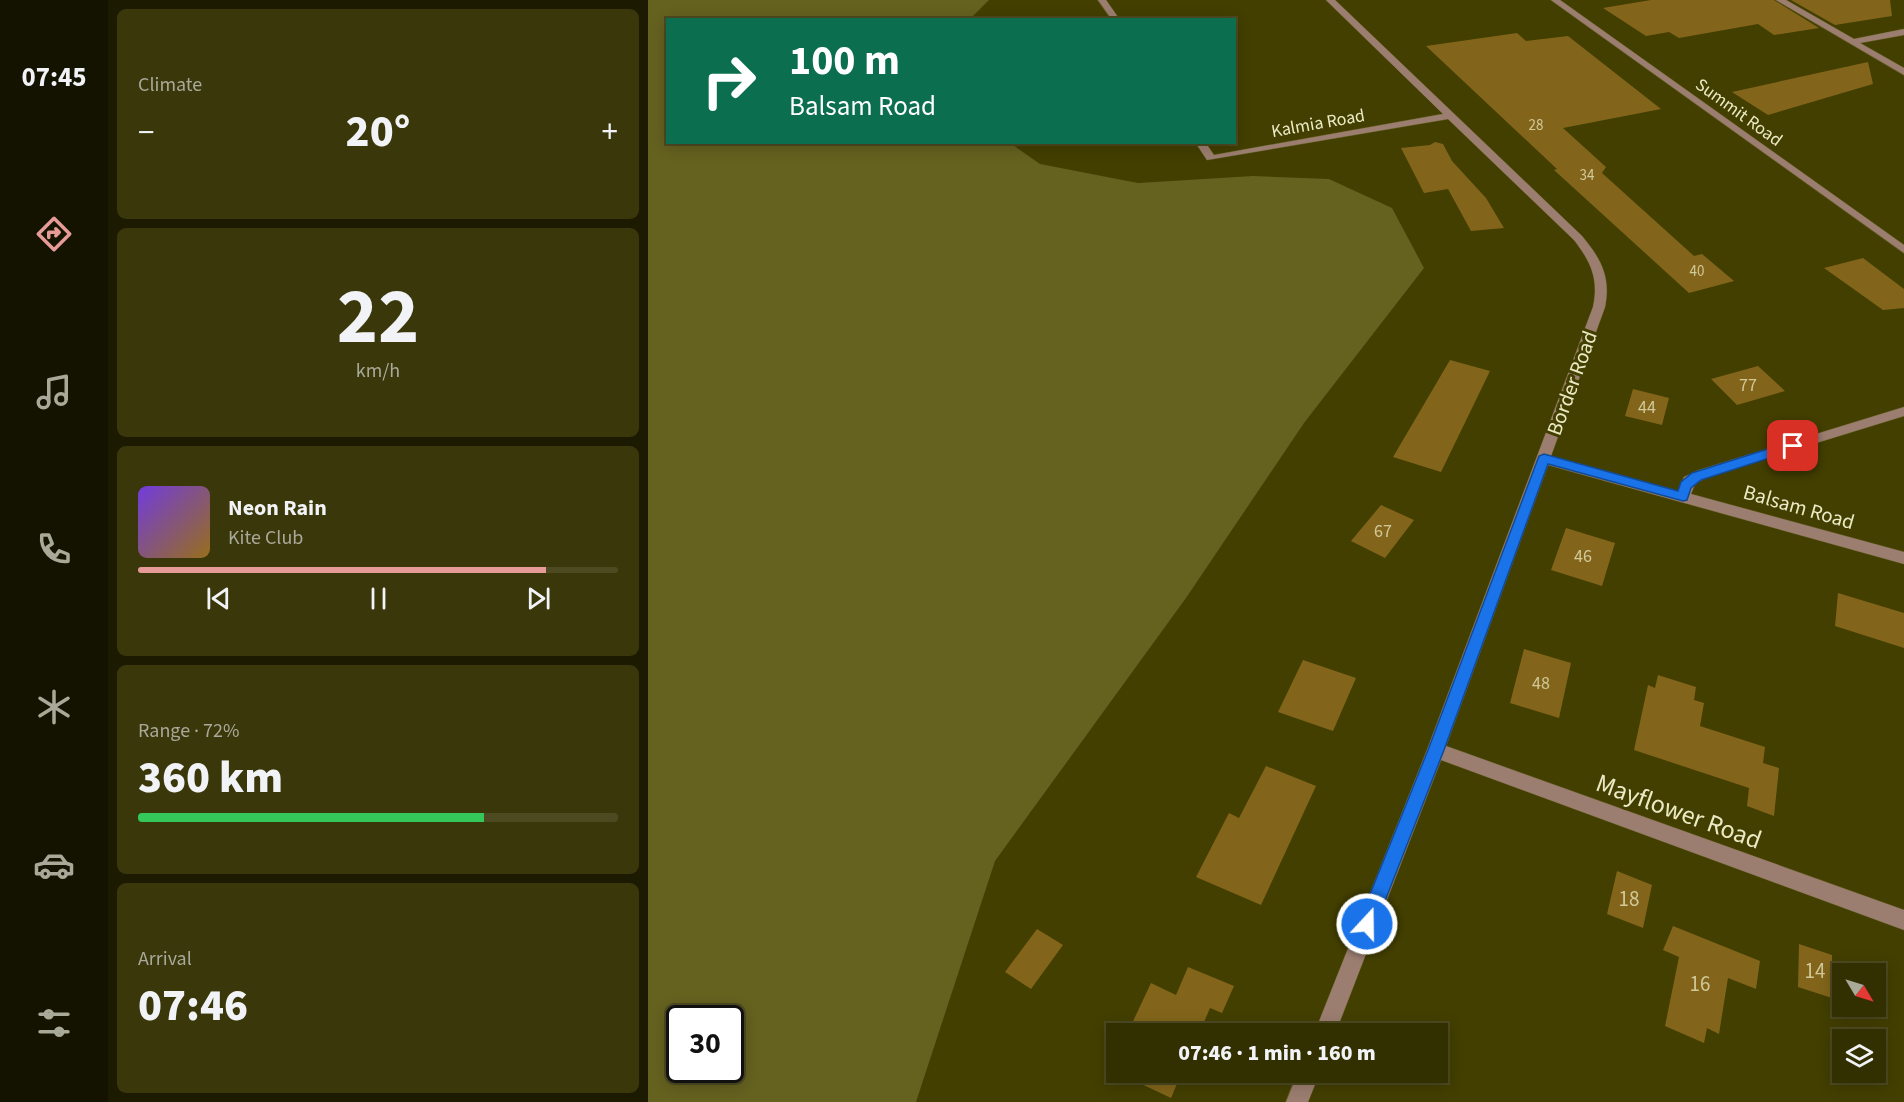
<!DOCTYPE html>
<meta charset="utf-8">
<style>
:root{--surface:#322f00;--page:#3a370a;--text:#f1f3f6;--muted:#a8a999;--line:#4d4a22;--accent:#e69b98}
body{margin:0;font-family:"Source Sans 3",sans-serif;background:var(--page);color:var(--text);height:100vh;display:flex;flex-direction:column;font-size:22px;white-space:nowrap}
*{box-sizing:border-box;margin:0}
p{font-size:20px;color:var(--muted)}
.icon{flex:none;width:33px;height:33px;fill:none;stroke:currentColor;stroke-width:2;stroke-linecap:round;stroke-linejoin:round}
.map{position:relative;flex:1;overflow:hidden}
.sheet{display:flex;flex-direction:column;gap:9px;padding:9px;background:#1c1a00;width:540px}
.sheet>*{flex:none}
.hud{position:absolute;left:18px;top:18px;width:570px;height:126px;border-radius:0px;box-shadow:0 3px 15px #0003,0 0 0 2px var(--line);background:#0b6e4f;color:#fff;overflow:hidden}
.needle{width:39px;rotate:128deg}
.controls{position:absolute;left:1184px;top:963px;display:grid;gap:12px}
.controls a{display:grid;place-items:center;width:54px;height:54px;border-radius:0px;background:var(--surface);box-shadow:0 3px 15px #0003,0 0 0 2px var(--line);font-size:30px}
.speed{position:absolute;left:18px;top:1005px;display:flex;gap:12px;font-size:30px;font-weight:700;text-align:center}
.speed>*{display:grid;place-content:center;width:78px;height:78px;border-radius:50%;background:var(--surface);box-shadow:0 3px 15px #0003,0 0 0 2px var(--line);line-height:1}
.speed .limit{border:3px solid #111;border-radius:9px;background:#fff;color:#111}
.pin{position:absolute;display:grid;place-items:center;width:51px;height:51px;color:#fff;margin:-26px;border-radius:12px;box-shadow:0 3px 9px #0006}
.me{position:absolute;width:66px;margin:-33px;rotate:21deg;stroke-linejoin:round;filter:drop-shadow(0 0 4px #0008)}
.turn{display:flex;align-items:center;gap:21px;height:126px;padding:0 24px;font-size:27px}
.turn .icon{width:78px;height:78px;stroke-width:2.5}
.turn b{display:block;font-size:42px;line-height:51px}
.big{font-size:45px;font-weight:800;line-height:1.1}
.sheet .card{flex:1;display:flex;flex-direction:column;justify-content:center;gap:9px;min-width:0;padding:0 21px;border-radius:9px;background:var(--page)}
.sheet .dial{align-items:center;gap:0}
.dial b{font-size:78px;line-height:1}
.song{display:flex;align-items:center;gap:18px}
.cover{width:72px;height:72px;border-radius:9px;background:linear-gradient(135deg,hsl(260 70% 55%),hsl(40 70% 35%))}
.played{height:6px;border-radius:3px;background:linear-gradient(90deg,var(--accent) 85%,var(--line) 85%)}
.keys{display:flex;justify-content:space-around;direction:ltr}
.heat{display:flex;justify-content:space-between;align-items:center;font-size:33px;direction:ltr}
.charge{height:9px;border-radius:4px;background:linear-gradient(90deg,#34c759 72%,var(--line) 0)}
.trip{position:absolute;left:458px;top:1023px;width:342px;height:60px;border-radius:0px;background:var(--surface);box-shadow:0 3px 15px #0003,0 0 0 2px var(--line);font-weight:800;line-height:60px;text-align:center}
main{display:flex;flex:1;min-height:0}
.dock{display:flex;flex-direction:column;width:108px;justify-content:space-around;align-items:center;background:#141300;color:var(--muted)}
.dock .icon{width:42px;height:42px}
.dock .current{color:var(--accent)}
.dock b{font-size:27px;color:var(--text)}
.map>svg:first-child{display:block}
.green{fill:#65611f;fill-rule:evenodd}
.building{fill:#82651a}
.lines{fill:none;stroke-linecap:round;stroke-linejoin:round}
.minor-casing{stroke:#615e23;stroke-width:1}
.minor{fill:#9c7e70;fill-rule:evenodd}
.route{fill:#1a73e8;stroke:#114b97;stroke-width:1.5}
.labels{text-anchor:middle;stroke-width:6;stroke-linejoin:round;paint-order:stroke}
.far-number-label{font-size:15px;fill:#d1c99a}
.far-street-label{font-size:18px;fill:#ebeac5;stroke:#433f00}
.number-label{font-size:18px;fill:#d1c99a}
.street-label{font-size:21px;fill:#ebeac5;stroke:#433f00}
.near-number-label{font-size:21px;fill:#d1c99a}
.near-street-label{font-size:26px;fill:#ebeac5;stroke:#433f00}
</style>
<main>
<nav class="dock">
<b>07:45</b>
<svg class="icon current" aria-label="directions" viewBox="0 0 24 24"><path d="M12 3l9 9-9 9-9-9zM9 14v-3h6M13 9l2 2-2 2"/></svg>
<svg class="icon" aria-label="music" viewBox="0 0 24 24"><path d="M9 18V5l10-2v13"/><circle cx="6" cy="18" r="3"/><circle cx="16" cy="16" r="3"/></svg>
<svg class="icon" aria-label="phone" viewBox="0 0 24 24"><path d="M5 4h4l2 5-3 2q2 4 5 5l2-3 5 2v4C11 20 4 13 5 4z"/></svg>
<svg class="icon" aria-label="climate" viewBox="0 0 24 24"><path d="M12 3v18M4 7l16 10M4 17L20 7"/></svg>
<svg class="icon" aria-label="car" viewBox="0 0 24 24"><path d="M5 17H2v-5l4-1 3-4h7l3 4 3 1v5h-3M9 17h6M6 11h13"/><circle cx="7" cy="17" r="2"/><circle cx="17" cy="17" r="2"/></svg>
<svg class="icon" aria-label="filters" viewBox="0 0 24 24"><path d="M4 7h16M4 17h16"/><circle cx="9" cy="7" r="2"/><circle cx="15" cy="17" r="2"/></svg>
</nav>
<section class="sheet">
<div class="card"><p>Climate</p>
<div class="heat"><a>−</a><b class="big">20°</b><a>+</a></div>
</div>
<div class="card dial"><b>22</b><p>km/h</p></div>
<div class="card">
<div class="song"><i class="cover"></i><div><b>Neon Rain</b><p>Kite Club</p></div></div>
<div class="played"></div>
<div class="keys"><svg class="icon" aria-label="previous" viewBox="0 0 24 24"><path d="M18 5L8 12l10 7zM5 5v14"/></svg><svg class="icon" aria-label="pause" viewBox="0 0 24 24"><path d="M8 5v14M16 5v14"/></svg><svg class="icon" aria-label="next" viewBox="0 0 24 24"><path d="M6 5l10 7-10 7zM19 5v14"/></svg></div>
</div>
<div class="card"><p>Range · 72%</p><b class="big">360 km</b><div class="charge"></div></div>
<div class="card"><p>Arrival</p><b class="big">07:46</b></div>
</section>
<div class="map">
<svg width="1256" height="1102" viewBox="0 0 1256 1102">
<rect width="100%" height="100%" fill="#433f00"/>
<path class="green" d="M0,0H341L322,19L20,20V142L362,143L392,164L490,183L605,176L681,179L744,208L776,268L656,423L538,598L347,861L268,1102H0ZM32,1018H82V1070H32Z"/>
<path class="building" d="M1003,0H1126L1171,28L1126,35L1110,24L1031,38L1021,32L998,36L955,8Z
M1143,0H1242L1244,16L1187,25Z
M869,33L878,41L920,36L1013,109L915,128L958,167L954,173L1046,256L1054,254L1086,281L1041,293L906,170L909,169L778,46Z
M1220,62L1225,84L1120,115L1084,92Z
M787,142L795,144L804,161L838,198L856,228L823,231L800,189L776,193L753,148L782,145Z
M1215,258L1256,289V308L1235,310L1176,268Z
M802,360L842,371L793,472L745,457Z
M1110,366L1137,391L1089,405L1063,379Z
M985,389L1021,398L1014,425L977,416Z
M733,505L766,520L737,558L703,541Z
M918,528L967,543L954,586L903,570Z
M1190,593L1256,613V648L1187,626Z
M876,649L923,663L911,718L862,703Z
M655,660L708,678L685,731L630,712Z
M1010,675L1048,687L1046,700L1056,703L1052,726L1117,747L1115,763L1131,768L1126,816L1099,806L1101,788L986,750L1000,685L1007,688Z
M618,766L668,786L613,905L548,877L581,813L591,818Z
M969,871L1004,885L995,928L959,914Z
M1025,926L1112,961L1108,989L1080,978L1071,1034L1059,1028L1056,1043L1017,1026L1031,957L1015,950Z
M389,929L415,945L383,989L357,972Z
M1151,944L1184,955V998L1150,987Z
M540,967L586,986L574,1013L562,1008L551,1034H479L503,983L528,995Z
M468,1072H534L523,1098Z"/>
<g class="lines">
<defs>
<path id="minor" d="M450,0H458L472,20H464Z
M678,0H687L934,236C953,259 963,277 957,307L903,456L1030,491L1036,477L1051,470L1256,407V416L1061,476L1047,484L1043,494L1256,552V564L900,465L798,746L1256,910V930L793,760L687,1034H666L779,750L945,307C951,279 943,262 926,240L800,119L559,160L547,142H557L566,155L795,114Z
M903,0H912L1256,245V253Z
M1128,0H1138L1206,39L1256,29V35L1212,43L1256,68V75Z
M650,1072H672L660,1102H638Z"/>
</defs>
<use href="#minor" class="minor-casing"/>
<use href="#minor" class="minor"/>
</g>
<path class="route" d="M1145,441L1151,446L1149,449L1053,480L1043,488L1039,500L1035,501L900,464L796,750L728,924L726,931L719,933L713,931L710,924L780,750L891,456L896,454L1030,491L1033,482L1044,473Z"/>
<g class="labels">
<g class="far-number-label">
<text x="888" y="130">28</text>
<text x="939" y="180">34</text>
<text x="1049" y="276">40</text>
</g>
<g class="far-street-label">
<text transform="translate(1091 112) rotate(36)" y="6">Summit Road</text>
<text transform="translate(670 123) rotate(-10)" y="6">Kalmia Road</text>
</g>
<g class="number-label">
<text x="1100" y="391">77</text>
<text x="999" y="413">44</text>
<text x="735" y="537">67</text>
<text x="935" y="562">46</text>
<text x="893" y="689">48</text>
</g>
<g class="street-label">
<text transform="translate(924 383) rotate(-70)" y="7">Border Road</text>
<text transform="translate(1151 507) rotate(16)" y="7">Balsam Road</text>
</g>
<g class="near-number-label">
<text x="981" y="906">18</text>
<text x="1167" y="978">14</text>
<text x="1052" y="991">16</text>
</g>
<g class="near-street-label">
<text transform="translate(1031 811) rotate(20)" y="9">Mayflower Road</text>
</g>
</g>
</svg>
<div class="controls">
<a><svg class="needle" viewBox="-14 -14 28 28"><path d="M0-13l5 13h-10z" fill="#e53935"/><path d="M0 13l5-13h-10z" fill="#a8a999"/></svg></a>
<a><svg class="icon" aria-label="layers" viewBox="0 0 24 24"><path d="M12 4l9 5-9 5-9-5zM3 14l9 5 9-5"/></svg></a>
</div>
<div class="speed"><div class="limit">30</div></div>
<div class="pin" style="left:1145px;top:446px;background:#d93025"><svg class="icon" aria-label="arrive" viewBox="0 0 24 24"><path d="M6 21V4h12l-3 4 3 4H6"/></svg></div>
<svg class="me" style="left:719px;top:924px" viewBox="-20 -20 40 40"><circle r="17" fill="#1a73e8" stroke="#fff" stroke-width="3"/><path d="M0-11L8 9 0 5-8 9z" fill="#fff"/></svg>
<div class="trip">07:46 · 1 min · 160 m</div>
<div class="hud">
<div class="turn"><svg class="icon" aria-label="right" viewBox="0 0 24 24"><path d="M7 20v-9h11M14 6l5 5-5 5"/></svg><div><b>100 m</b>Balsam Road</div></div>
</div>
</div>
</main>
